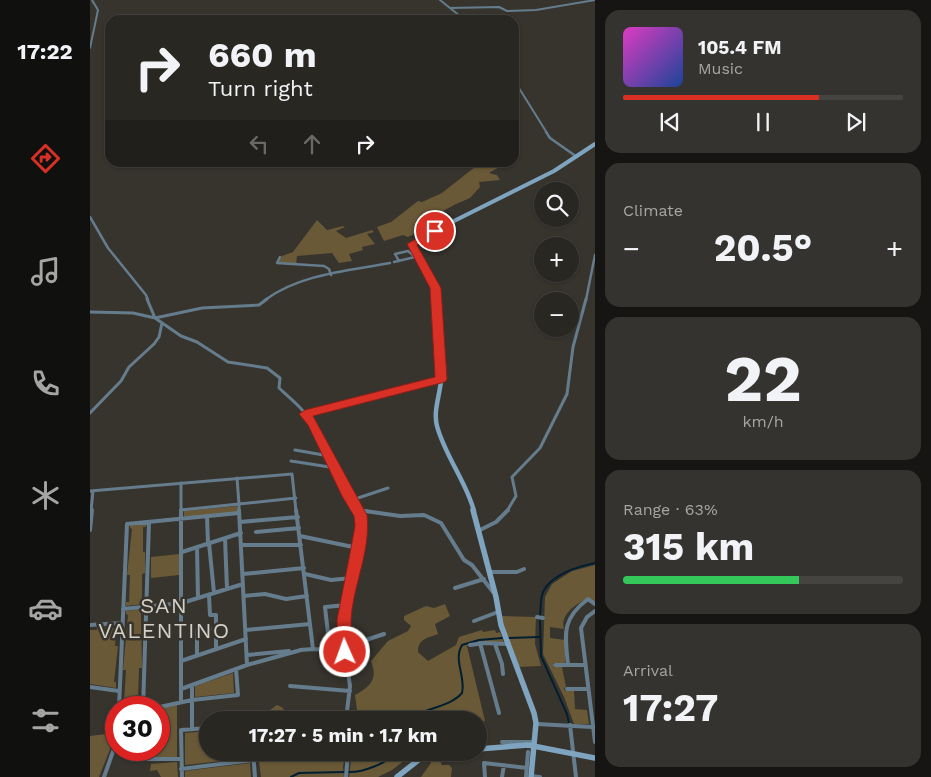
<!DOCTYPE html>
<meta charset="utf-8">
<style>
:root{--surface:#292722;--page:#35332f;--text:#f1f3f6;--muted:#a5a5a5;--line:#454440;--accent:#d93025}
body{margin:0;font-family:"Work Sans",sans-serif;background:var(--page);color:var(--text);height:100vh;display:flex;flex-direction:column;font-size:19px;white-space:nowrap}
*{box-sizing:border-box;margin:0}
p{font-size:16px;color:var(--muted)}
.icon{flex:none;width:28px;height:28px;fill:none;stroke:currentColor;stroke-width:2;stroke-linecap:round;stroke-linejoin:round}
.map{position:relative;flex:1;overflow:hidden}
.details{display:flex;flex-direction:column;gap:10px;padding:10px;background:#171513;width:336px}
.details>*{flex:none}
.hud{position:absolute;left:15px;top:15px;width:414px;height:152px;border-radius:15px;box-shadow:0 1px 4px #0004,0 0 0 1px var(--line);background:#292722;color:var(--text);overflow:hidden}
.tools{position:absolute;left:444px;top:182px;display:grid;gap:10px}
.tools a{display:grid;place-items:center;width:45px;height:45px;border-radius:50%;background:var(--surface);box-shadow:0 1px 4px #0004,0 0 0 1px var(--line);font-size:25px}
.speed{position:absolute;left:15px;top:696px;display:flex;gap:10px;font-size:25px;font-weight:700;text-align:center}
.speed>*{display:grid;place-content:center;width:65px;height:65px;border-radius:50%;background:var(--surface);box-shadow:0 1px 4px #0004,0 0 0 1px var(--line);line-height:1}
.speed .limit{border:8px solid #d22;background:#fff;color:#111}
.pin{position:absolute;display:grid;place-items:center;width:42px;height:42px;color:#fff;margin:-21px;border:2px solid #fff;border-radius:50%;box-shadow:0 1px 5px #0007}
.me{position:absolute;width:55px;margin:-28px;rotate:358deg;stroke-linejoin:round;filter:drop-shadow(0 0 4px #0008)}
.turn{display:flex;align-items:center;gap:18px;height:105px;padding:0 20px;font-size:22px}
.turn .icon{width:65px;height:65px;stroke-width:2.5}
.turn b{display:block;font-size:35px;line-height:42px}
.lanes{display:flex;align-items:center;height:48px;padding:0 20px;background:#0003;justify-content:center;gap:25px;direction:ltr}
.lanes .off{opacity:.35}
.big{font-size:38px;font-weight:700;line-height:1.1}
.details .widget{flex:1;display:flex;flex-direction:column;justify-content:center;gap:8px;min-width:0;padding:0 18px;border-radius:15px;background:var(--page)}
.details .dial{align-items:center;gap:0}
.dial b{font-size:65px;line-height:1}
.song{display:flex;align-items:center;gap:15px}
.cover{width:60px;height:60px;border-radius:8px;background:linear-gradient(135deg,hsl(310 70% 55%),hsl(220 70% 35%))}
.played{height:5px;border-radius:2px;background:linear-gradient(90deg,var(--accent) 70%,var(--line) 70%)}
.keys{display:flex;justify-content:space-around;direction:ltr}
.heat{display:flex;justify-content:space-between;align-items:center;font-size:28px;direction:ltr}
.charge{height:8px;border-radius:4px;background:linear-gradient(90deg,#34c759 63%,var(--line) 0)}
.trip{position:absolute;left:109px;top:711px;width:288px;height:50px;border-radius:25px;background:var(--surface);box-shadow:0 1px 4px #0004,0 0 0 1px var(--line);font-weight:700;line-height:50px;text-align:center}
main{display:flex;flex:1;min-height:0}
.tabs{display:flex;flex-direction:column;width:90px;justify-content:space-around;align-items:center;background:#10100e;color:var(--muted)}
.tabs .icon{width:35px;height:35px}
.tabs .selected{color:var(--accent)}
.tabs b{font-size:22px;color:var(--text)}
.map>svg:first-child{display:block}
.green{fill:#695937}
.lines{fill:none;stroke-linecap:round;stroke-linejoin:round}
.stream{stroke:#021f31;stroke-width:2}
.street-far3{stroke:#657c8d;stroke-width:2}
.street-far2{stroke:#657c8d;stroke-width:2.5}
.street-far1{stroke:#657c8d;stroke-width:3}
.street{stroke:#657c8d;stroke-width:4}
.secondary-far2{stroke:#7fa4bf;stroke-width:4}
.secondary-far1{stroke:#7fa4bf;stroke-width:4.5}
.secondary{stroke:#7fa4bf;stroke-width:5.5}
.route{fill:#d93025;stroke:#8d1f18}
.labels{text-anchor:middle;stroke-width:5;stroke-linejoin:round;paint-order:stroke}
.near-quarter-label{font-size:22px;letter-spacing:1px;fill:#d3d0c8;stroke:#37342e}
</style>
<main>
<nav class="tabs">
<b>17:22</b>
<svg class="icon selected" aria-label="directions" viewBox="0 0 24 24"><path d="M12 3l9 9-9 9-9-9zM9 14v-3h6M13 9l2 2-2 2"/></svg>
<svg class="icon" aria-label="music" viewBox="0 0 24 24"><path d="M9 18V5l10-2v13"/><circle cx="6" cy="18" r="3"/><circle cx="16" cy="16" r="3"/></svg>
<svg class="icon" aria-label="phone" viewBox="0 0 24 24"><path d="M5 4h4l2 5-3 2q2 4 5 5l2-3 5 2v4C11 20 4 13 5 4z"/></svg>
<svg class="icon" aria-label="climate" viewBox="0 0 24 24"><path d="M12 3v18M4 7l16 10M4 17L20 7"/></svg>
<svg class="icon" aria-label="car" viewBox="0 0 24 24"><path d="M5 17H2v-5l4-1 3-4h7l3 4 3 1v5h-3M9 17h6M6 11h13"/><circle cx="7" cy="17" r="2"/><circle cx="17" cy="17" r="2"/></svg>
<svg class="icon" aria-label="filters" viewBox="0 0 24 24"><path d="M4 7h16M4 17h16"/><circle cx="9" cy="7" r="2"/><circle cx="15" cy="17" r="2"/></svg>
</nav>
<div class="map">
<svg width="505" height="777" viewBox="0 0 505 777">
<rect width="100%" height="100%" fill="#37342e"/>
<path class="green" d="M390,163H416L399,173L407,175L410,180L389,182L390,187L380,198L366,204L342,217L337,228L318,237L313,235L294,241L287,227L301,222L328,201L332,202L352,193Z
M227,220L237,230L253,226L255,227L246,231L256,238L282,230L284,232L277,234L285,244L272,247L273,250L259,254L262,261L249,263L242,253L207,256L206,265L188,262L192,256L203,252Z
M147,506L148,512L94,517V511Z
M56,524V527H53V552H55V573L52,574V600H54V604L36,606V602H39L40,575H37L42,529L40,528V525Z
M89,554V575L61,578V557Z
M505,565V603L498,598C486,604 470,614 474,629L460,627V638L475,640V663H463V667H472L476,687L474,688L475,691H484L485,709L497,710L499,724H484L474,697L453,654L455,597L462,584L482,571Z
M355,604L360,616L345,624L348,634C337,638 328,639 328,652L338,661L366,645L369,637L392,630L393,632L405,630L406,633L410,632L414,643L384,642L377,646L395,721L264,720L267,710L265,695C281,686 288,679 281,661L298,641L318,631L321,626L314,620V616L336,606L344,608Z
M54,609L53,613H51L52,668H49L48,700H50V707H32V702H34L36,670H33L38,615L36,614V611Z
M411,616L446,617L445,644L451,666L428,667L415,633Z
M26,626H29V633H26L25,646H28L24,682H26V688L0,684V630H7V627L25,628Z
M143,673L144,693L105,697V686Z
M87,705V757H63L45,750H69V709Z
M187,705L193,708L197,720H166Z
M117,731L118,752L159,753L160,758L95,765V733Z
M24,733L23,742L9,777H0V736Z
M168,753H255L253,767L254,777H171Z
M262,753H324L302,770L288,777H259Z
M348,757L352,765H359L362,768L361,777H331L341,763L338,758Z
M87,762L88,777H71L67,770L60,771L61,764Z
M160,763L161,777H95V771Z"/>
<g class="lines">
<path class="stream" d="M450,616C451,608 450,599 453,592C462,574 487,567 505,563
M450,620L451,656L477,714L479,723
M419,638L449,637
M317,720C333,708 359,708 372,693C376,677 363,660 372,645L389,640L412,638
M258,772C271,773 299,763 306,752
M201,777L209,773L254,772"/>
<path class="street-far3" d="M350,0L375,20
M360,8L409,7L417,11L446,10L505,0
M0,48L8,10L2,0
M424,80L457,133"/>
<path class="street-far2" d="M456,132L460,138L487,157
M0,217L18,248L56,295L58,300
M190,257L187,263L234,266L239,269L241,275
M309,261L305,254L318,251L325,257
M304,262L325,257
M175,300C210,274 258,271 300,263
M496,300L505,255"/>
<path class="street-far1" d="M57,299L65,318L91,336L107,342L138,362L177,368L190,378L189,388C201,399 215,410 223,425C240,453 250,484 268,511
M0,312L43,313L65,318L112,308L169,305L177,299
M0,413L31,381L39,367L64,344L69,337L72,323
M215,414L351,379
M205,450L239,456
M201,461L246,468
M91,483V511
M0,491L202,474L206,511
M262,500L298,488
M91,510L149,504L147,478
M268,510L276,511
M1,511L3,491
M149,511V504L206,498
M417,511L426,496L422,477L450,448L477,394L483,347L496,299"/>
<path class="street" d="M91,510V702
M149,510L157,665
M206,510L223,649
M268,510L310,516L334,515L351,523L374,560L382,565L403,592
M117,516L118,543
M150,522L208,517
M0,530L2,510
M388,531L406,522L418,510
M166,532L209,528
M210,536L268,548
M135,538L137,589
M119,543L124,593
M151,545H211
M107,547L108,598
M92,552L151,533
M400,572H427L434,569
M153,574L214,568
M215,574L241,580L262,578
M365,588L394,579
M119,595L120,615H126V648
M154,596L175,594L196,599L217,596
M33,609L92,603L153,584
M505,611L497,617L491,628L505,742
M447,617L453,618
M384,621L408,612
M0,625L32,623
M156,630L220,624
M390,643L409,713
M405,644L412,664L413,674
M380,645L394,643L418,644
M255,647L294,634
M210,650L223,649L255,652
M240,651L235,607L257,605
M107,655V630L126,629
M157,655L199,651
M91,661L156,639
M465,665H495
M478,665C475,635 471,619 498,599L505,604
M102,685V729
M200,686L260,691
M0,687L29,691
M91,689L157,665L211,650
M477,689H497
M29,708L37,524L149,513
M53,708L59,522
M65,708L102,700L148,695L146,669
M203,719L209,720
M256,720L260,686L255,652L254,620L271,526L270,515L267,510
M447,724L502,727
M480,725L486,777
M412,742H444
M40,750L58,759H91
M163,752L165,777
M91,769L163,760
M441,776L450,777
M14,777L26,743
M92,777L91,730L118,728
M256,777L258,752
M395,777L394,763L437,768
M412,777L414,765
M436,777L438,752"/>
<path class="secondary-far2" d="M346,300L345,288L322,244L330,238L464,171L505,144"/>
<path class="secondary-far1" d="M346,299C347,325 353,354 351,380C350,395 343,411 347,426C355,456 376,481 384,511"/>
<path class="secondary" d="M383,510L406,597L411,625L444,713L446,723L441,777
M388,749L438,745L505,758
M307,777L331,758L349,752"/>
</g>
<path class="route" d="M345,228L348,229V233L327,245L351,288L357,379L355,382L223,416L277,515C281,551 263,585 261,620C261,631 262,642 262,652L260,657L255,659L250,657L248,652L247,620L261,548L265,526L264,516L252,496L218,425L209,414L215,410L345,377L340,288L317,244Z"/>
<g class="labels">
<g class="near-quarter-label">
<text x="74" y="613">SAN<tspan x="74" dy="25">VALENTINO</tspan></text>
</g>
</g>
</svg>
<div class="tools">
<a><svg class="icon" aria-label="search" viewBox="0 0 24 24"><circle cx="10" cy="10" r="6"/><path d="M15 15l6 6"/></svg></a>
<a>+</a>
<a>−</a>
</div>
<div class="speed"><div class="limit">30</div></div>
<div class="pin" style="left:345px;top:231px;background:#d93025"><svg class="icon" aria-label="arrive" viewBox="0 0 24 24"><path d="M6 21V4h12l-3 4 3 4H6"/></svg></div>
<svg class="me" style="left:255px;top:652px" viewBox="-20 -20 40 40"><circle r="17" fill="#d93025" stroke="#fff" stroke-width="3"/><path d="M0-11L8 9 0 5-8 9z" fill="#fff"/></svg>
<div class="trip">17:27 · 5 min · 1.7 km</div>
<div class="hud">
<div class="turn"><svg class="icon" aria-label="right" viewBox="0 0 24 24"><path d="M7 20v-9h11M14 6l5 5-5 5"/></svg><div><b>660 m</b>Turn right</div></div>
<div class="lanes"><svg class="icon off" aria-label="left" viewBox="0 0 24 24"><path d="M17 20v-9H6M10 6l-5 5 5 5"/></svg><svg class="icon off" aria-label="ahead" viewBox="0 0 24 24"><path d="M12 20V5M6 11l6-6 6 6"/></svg><svg class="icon" aria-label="right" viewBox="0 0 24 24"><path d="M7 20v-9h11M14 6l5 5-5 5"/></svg></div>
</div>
</div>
<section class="details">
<div class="widget">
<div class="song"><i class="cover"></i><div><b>105.4 FM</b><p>Music</p></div></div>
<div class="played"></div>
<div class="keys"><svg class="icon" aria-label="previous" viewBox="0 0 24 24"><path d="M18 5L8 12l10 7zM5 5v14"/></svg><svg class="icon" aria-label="pause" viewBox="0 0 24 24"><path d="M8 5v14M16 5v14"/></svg><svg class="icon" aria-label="next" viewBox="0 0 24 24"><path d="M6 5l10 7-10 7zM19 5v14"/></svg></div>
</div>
<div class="widget"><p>Climate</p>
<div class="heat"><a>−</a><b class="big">20.5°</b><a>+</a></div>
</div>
<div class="widget dial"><b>22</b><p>km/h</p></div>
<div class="widget"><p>Range · 63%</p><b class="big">315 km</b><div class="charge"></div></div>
<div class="widget"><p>Arrival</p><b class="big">17:27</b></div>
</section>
</main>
